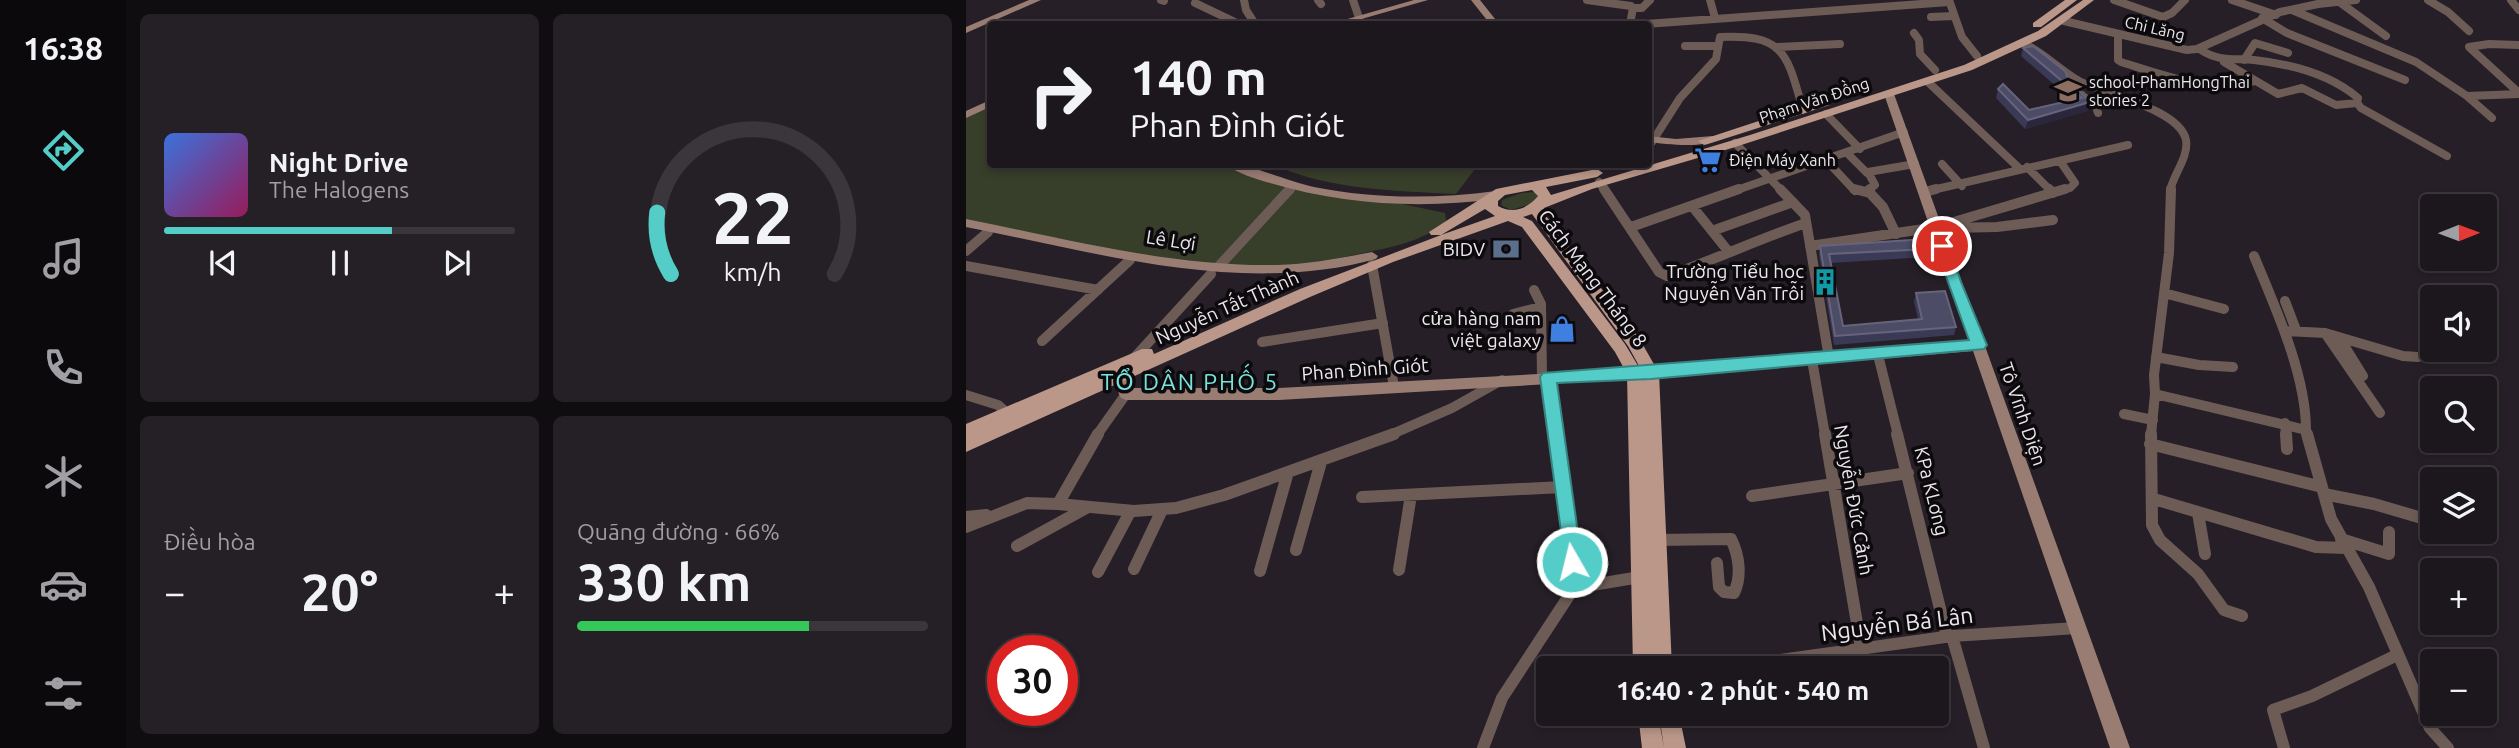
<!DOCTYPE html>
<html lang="vi">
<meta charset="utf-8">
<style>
:root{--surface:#1c171d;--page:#252026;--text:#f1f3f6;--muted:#a09fa4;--line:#3a363b;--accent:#54cdc8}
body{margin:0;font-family:Ubuntu,sans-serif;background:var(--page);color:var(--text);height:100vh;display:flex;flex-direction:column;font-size:26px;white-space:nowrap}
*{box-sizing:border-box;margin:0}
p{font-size:23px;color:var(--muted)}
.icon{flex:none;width:38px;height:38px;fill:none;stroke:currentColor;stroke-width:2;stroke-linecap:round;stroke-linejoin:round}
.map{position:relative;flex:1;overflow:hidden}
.side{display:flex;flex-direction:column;gap:14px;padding:14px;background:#0f0d10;width:840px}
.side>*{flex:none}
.hud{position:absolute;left:21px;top:21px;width:665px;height:147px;border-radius:7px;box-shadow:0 4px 10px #0003,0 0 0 2px var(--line);background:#1c171d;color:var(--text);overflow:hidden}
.needle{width:46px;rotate:89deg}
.tools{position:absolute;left:1454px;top:194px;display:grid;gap:14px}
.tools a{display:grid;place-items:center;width:77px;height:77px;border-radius:7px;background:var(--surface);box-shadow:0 4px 10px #0003,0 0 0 2px var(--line);font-size:35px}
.speed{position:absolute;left:21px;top:635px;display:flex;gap:14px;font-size:35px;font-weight:700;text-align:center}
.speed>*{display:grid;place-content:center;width:91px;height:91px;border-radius:50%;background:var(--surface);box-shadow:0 4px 10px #0003,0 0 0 2px var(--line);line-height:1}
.speed .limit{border:10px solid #d22;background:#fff;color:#111}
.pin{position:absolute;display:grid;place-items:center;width:60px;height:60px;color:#fff;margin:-30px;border:4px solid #fff;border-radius:50%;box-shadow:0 2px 7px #0007}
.me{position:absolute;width:77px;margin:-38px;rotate:352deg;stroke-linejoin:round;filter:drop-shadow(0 0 5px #0008)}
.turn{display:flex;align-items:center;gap:24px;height:147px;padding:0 28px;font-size:32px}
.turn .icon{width:91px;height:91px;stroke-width:2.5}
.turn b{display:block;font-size:49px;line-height:60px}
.big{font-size:52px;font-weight:700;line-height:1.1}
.side .widget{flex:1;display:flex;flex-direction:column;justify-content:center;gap:10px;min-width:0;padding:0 24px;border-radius:10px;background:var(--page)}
.side .dial{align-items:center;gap:0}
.dial svg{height:182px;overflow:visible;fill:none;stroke:var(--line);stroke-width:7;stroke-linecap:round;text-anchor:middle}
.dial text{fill:var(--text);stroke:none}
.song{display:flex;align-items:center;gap:21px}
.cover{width:84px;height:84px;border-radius:10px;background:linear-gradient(135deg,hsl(220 70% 55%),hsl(330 70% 35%))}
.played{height:7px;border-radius:4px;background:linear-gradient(90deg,var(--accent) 65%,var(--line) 65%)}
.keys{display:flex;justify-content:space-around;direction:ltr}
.heat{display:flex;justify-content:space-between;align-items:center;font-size:38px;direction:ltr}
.charge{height:10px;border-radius:5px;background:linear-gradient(90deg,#34c759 66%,var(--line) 0)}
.side .tiles{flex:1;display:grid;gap:14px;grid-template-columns:repeat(2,1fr)}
.trip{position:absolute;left:570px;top:656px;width:413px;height:70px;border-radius:7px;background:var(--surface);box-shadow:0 4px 10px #0003,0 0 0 2px var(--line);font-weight:700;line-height:70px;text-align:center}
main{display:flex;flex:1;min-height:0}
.menu{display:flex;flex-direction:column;width:126px;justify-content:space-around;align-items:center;background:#0b090c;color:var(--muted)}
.menu .icon{width:49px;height:49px}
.menu .on{color:var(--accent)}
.menu b{font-size:32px;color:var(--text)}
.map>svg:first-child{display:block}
.green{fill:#373e29}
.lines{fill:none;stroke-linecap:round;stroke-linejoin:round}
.street-far2{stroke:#6d5c56;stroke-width:8}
.street-far1{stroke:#6d5c56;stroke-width:10}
.street{stroke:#6d5c56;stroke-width:12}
.secondary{fill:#997d73;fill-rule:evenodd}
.primary{fill:#ba9789;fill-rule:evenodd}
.wall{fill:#3a3956}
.shaded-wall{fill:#2a273d}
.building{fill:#4d4c67;stroke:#66647c;stroke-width:2}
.route{fill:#54cdc8;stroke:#378582;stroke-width:2}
.labels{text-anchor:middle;stroke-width:7;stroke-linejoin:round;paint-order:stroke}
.far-street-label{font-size:16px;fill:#ece7ed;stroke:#0d0a0d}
.far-poi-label{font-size:16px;fill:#ece7ed;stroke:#0d0a0d;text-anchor:start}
.street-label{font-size:19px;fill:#ece7ed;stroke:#0d0a0d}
.poi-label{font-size:19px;fill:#ece7ed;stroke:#0d0a0d;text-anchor:end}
.quarter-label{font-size:23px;letter-spacing:2px;fill:#78e3dd;stroke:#0d0a0d}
.near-street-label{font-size:23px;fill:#ece7ed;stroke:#0d0a0d}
</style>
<main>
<nav class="menu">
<b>16:38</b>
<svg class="icon on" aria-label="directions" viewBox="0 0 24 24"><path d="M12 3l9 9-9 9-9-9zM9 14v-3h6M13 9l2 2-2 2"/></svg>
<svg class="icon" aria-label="music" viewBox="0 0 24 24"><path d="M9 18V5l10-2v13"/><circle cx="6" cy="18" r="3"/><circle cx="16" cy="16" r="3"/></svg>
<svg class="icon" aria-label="phone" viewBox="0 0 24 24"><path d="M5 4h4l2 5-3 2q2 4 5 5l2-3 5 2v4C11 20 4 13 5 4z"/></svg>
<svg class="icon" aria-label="climate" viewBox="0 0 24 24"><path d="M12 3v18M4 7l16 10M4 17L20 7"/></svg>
<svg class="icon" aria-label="car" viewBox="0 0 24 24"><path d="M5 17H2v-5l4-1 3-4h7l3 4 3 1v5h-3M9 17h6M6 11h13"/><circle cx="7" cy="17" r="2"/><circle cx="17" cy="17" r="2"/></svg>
<svg class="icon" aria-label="filters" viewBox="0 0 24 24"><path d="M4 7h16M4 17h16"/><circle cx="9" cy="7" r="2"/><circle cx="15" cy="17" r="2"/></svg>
</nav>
<section class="side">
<div class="tiles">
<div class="widget">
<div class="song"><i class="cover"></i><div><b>Night Drive</b><p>The Halogens</p></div></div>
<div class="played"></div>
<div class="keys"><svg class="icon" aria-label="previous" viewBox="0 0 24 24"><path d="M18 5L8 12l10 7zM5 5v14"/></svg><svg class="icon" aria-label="pause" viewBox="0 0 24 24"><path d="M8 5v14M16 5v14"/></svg><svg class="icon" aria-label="next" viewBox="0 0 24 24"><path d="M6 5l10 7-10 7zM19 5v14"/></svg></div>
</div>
<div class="widget dial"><svg viewBox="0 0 100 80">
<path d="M14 69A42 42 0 1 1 86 69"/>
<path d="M14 69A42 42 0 0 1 8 42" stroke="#54cdc8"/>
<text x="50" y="56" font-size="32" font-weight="700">22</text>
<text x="50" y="72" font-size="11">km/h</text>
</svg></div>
<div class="widget"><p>Điều hòa</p>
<div class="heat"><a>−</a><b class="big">20°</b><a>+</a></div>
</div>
<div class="widget"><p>Quãng đường · 66%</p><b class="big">330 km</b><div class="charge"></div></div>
</div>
</section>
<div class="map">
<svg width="1553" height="748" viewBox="0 0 1553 748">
<rect width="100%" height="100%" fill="#261f27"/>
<path class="green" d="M24,103V164L259,165L326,187L409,198L479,213L480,221C461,240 427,247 402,252C354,263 302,270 253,266C172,261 81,238 0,223V116Z
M308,165H512L490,194C430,191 364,190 308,165Z
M569,192L574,197L571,202L545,210L535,205L536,200L555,193Z"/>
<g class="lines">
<path class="street-far2" d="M195,0L198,1
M278,0L280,10L289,24
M352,0L355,4
M387,0L393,18
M621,0L665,6L667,8L664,24
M744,0L749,18
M983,0L996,37L1011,56
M1148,0L1197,17L1206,13L1219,0
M1266,0L1310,15
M1462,0L1482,12L1503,31
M1545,0L1553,10
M1372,1L1420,36
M229,3L269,22L267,24
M667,8H676L684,0
M1326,10L1450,62L1501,96L1553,94
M965,17L988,16
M1296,18L1321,33L1439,80
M1098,21L1221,50L1231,49L1314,12L1352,4L1390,0
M680,24L983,2
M948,33L953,40L954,54L969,70
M1152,34V60L1155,62C1200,76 1242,93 1289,81
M1059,44C1079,54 1094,70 1113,81C1138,94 1214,109 1220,140C1223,157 1207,175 1204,191
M1553,45L1523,44L1503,47L1553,93
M719,46H751
M811,47L874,44
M1235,50C1253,62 1268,58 1288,60C1324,64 1364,74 1392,98L1391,103L1395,108L1481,156
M1278,60L1289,43L1322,53
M1258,62L1312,94L1336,88L1370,105L1391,103
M962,82L1054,169
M1116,95L1130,107L1132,113
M1501,96L1526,118
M860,114L894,149
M686,142L714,98L750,59L754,37C819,34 821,54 837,110
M769,143L816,191
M881,153L901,173
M860,160L889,191
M976,164L996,186
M1061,167L1085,191
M633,182L639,191
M322,191L326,187
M768,191L938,132
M902,191L909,185L902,172L949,164
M962,191L1162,145
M1093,191L1104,188L1109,183L1094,161"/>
<path class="street-far1" d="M638,189L693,272L701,276C748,260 793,239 840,223
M814,189L839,215L863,358
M888,189L904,193L917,207L930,234
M1083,189L1087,193
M1205,189L1203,253L1188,375L1189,394L1340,430L1342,435
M901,192L904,189
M959,192L970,189
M726,206L762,251
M665,227L773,189
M984,228L1031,227L1087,220
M746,231L827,202
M844,246L971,227L1099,189
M0,251L22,232
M1288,256C1309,307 1340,374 1340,430
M406,265L428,387
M0,266L132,290
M253,266L324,189
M568,290L575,304L576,378
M1198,293L1258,309
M1319,301L1330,330
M547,314L575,307
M1319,331L1359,333L1437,356L1452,357
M1359,333L1414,413
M1373,337L1397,376
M76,341L164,260
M296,342L417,323
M912,355L932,435
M169,357L245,274
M1190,357L1233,365L1267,367
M846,360L859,435
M582,377L589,435
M0,395L32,405L41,413
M1158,414L1187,420
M1319,423L1320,435
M131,435L160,394
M424,435L486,408L536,380
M1185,435L1189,394"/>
<path class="street" d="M132,434L92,504L168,511L210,508L258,495L428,434
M859,434L895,647
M931,434L981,637
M1185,434L1186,525L1194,540L1232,574L1258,610L1276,616
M1320,434L1321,449
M1341,434L1365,519L1403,587L1464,728L1482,748
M1184,444L1356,487
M1358,494L1408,504L1466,521
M786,496L942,473
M396,497L596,487
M1188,499L1350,547L1380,548
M1232,513L1239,554
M0,517L20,515
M0,527L61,503L92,504
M1375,539L1423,554V532
M690,540L765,539C773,555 776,576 768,593L758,592L753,587L751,563
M51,546L122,507
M330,550L355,462
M168,569L196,510
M433,570L445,495
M294,571L322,472
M132,572L164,512
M608,588L674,577
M986,636L1018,748
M758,668L986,636L1111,628
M517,748L536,698L608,588L589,434
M1318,748L1307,710L1346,696L1431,655"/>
<path class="secondary" d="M63,0H75L0,33V27Z
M448,0H462L378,24H364Z
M505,0H514L533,24H524Z
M923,91L928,94L1164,748H1144L1007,351L685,378L313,400H160L155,398L153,394L144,366L146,362H156L165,388H313L685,368L1003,341L918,94Z
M24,100V107L0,118V111Z
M682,136L710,139L747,136L752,139C737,149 701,144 682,142Z
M260,164C286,164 320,181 348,187C408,199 469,199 530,191L536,195L530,199C455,209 378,205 304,183C290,179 272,174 260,164Z
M0,219C102,239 206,267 311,265C343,264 375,258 406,252L412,256L410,259C276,296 133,253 0,227Z"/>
<path class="primary" d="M1099,0H1111L1075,27H1067V23Z
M1117,0H1128L1080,36L1006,70L766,148L626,189L578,208L580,216L673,338L693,373L706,668H667L661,374L649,352L556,227L542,221L427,262L344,297L0,452V424L176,349H186L188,354L334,289L475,235H465L463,232L530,189L631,169L637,173L631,177L580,187L585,195L784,135L998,65L1072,31ZM566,190L572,196C562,208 547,215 532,206V201L539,195ZM519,209L529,216L475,235ZM566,214L662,346L677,373L678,396L677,374L659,344L566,221L557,217Z
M860,99L864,101V105L742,144L738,145L732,141Z
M672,714H692L698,748H676Z
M693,714H713L720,748H698Z"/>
</g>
<path class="wall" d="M1057,48L1103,81L1124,102L1121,111L1059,129L1030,98L1032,89L1063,110L1106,100L1055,56Z
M854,246L963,249L961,257L865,263L877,326L952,319L948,302L950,293L990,327L988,335L868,345L853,255Z"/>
<path class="shaded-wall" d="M1124,102L1121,111L1059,129L1062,120Z"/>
<path class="building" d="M1067,46L1099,71L1103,81L1124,102L1062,120L1032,89L1037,84L1063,110L1116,98L1057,48Z
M960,239L963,249L863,254L877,326L956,319L950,293L979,291L990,327L869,336L854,246Z"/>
<path class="route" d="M976,241L983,246L995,282L1021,345L1018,349L685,379L591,383L616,562L613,568L606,571L600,568L574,377L577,373L1003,340L969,246Z"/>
<defs>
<symbol id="school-bare" viewBox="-9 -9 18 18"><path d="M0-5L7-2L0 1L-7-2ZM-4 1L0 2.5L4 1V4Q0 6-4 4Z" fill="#8d6e63" stroke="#0d0a0d" stroke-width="2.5" paint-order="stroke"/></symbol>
<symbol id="supermarket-bare" viewBox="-9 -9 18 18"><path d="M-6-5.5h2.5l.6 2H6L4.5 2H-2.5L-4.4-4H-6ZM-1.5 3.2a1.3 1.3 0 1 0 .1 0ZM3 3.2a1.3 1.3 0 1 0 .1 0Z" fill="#3f7fe0" stroke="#0d0a0d" stroke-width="2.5" paint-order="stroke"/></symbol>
<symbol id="bank-bare" viewBox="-9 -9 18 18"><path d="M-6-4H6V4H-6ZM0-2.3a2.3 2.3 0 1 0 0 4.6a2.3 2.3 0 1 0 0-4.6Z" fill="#5c6f8a" stroke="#0d0a0d" stroke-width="2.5" paint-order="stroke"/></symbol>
<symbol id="building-bare" viewBox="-9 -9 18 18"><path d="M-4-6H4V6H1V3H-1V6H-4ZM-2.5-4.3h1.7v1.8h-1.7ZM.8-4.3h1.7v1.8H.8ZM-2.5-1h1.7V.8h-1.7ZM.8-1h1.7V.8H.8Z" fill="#0f9aa8" stroke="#0d0a0d" stroke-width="2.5" paint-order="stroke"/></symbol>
<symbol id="shop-bare" viewBox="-9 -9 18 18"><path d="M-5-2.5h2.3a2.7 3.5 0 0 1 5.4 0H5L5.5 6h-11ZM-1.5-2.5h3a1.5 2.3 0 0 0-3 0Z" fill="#3f7fe0" stroke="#0d0a0d" stroke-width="2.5" paint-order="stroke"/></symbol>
</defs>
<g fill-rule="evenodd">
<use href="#school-bare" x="1083" y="72" width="38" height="38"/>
<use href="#supermarket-bare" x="723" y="141" width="38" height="38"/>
<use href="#bank-bare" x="521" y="230" width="38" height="38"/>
<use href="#building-bare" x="840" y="263" width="38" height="38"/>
<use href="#shop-bare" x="577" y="310" width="38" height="38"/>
</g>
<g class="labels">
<g class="far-street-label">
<text transform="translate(1189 28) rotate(13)" y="6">Chi Lăng</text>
<text transform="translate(848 100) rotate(-18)" y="6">Phạm Văn Đồng</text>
</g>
<g class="far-poi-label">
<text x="1123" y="88">school-PhamHongThai<tspan x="1123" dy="18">stories 2</tspan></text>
<text x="763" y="166">Điện Máy Xanh</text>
</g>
<g class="street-label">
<text transform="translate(205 240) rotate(9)" y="7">Lê Lợi</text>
<text transform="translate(627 278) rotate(53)" y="7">Cách Mạng Tháng 8</text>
<text transform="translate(261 307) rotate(-24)" y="7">Nguyễn Tất Thành</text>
<text transform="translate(399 369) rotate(-4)" y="7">Phan Đình Giót</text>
<text transform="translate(1057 414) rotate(71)" y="7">Tô Vĩnh Diện</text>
<text transform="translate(966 491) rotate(76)" y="7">KPa KLơng</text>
<text transform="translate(888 500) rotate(80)" y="7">Nguyễn Đức Cảnh</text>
</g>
<g class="poi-label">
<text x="519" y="256">BIDV</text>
<text x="838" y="278">Trường Tiểu học<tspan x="838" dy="22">Nguyễn Văn Trỗi</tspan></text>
<text x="575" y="325">cửa hàng nam<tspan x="575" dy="22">việt galaxy</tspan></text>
</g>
<g class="quarter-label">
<text x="224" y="390">TỔ DÂN PHỐ 5</text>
</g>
<g class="near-street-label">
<text transform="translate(931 624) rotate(-7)" y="8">Nguyễn Bá Lân</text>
</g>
</g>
</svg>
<div class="tools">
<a><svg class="needle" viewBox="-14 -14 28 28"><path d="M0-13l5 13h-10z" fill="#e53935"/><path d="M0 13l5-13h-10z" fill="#a09fa4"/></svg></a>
<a><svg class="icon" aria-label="sound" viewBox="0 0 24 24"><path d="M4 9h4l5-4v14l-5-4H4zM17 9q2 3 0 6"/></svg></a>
<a><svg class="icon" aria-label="search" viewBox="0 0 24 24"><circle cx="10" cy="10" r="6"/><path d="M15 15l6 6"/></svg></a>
<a><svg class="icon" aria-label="layers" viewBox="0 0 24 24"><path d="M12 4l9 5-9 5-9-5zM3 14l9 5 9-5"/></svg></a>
<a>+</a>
<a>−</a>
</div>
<div class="speed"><div class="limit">30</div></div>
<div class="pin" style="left:976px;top:246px;background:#d93025"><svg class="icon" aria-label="arrive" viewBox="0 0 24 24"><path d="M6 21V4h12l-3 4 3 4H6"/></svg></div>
<svg class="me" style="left:606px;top:562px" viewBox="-20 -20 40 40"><circle r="17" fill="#54cdc8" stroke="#fff" stroke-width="3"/><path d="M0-11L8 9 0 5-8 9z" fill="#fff"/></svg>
<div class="trip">16:40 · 2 phút · 540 m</div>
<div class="hud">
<div class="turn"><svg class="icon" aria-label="right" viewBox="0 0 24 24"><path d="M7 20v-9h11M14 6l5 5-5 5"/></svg><div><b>140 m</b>Phan Đình Giót</div></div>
</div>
</div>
</main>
